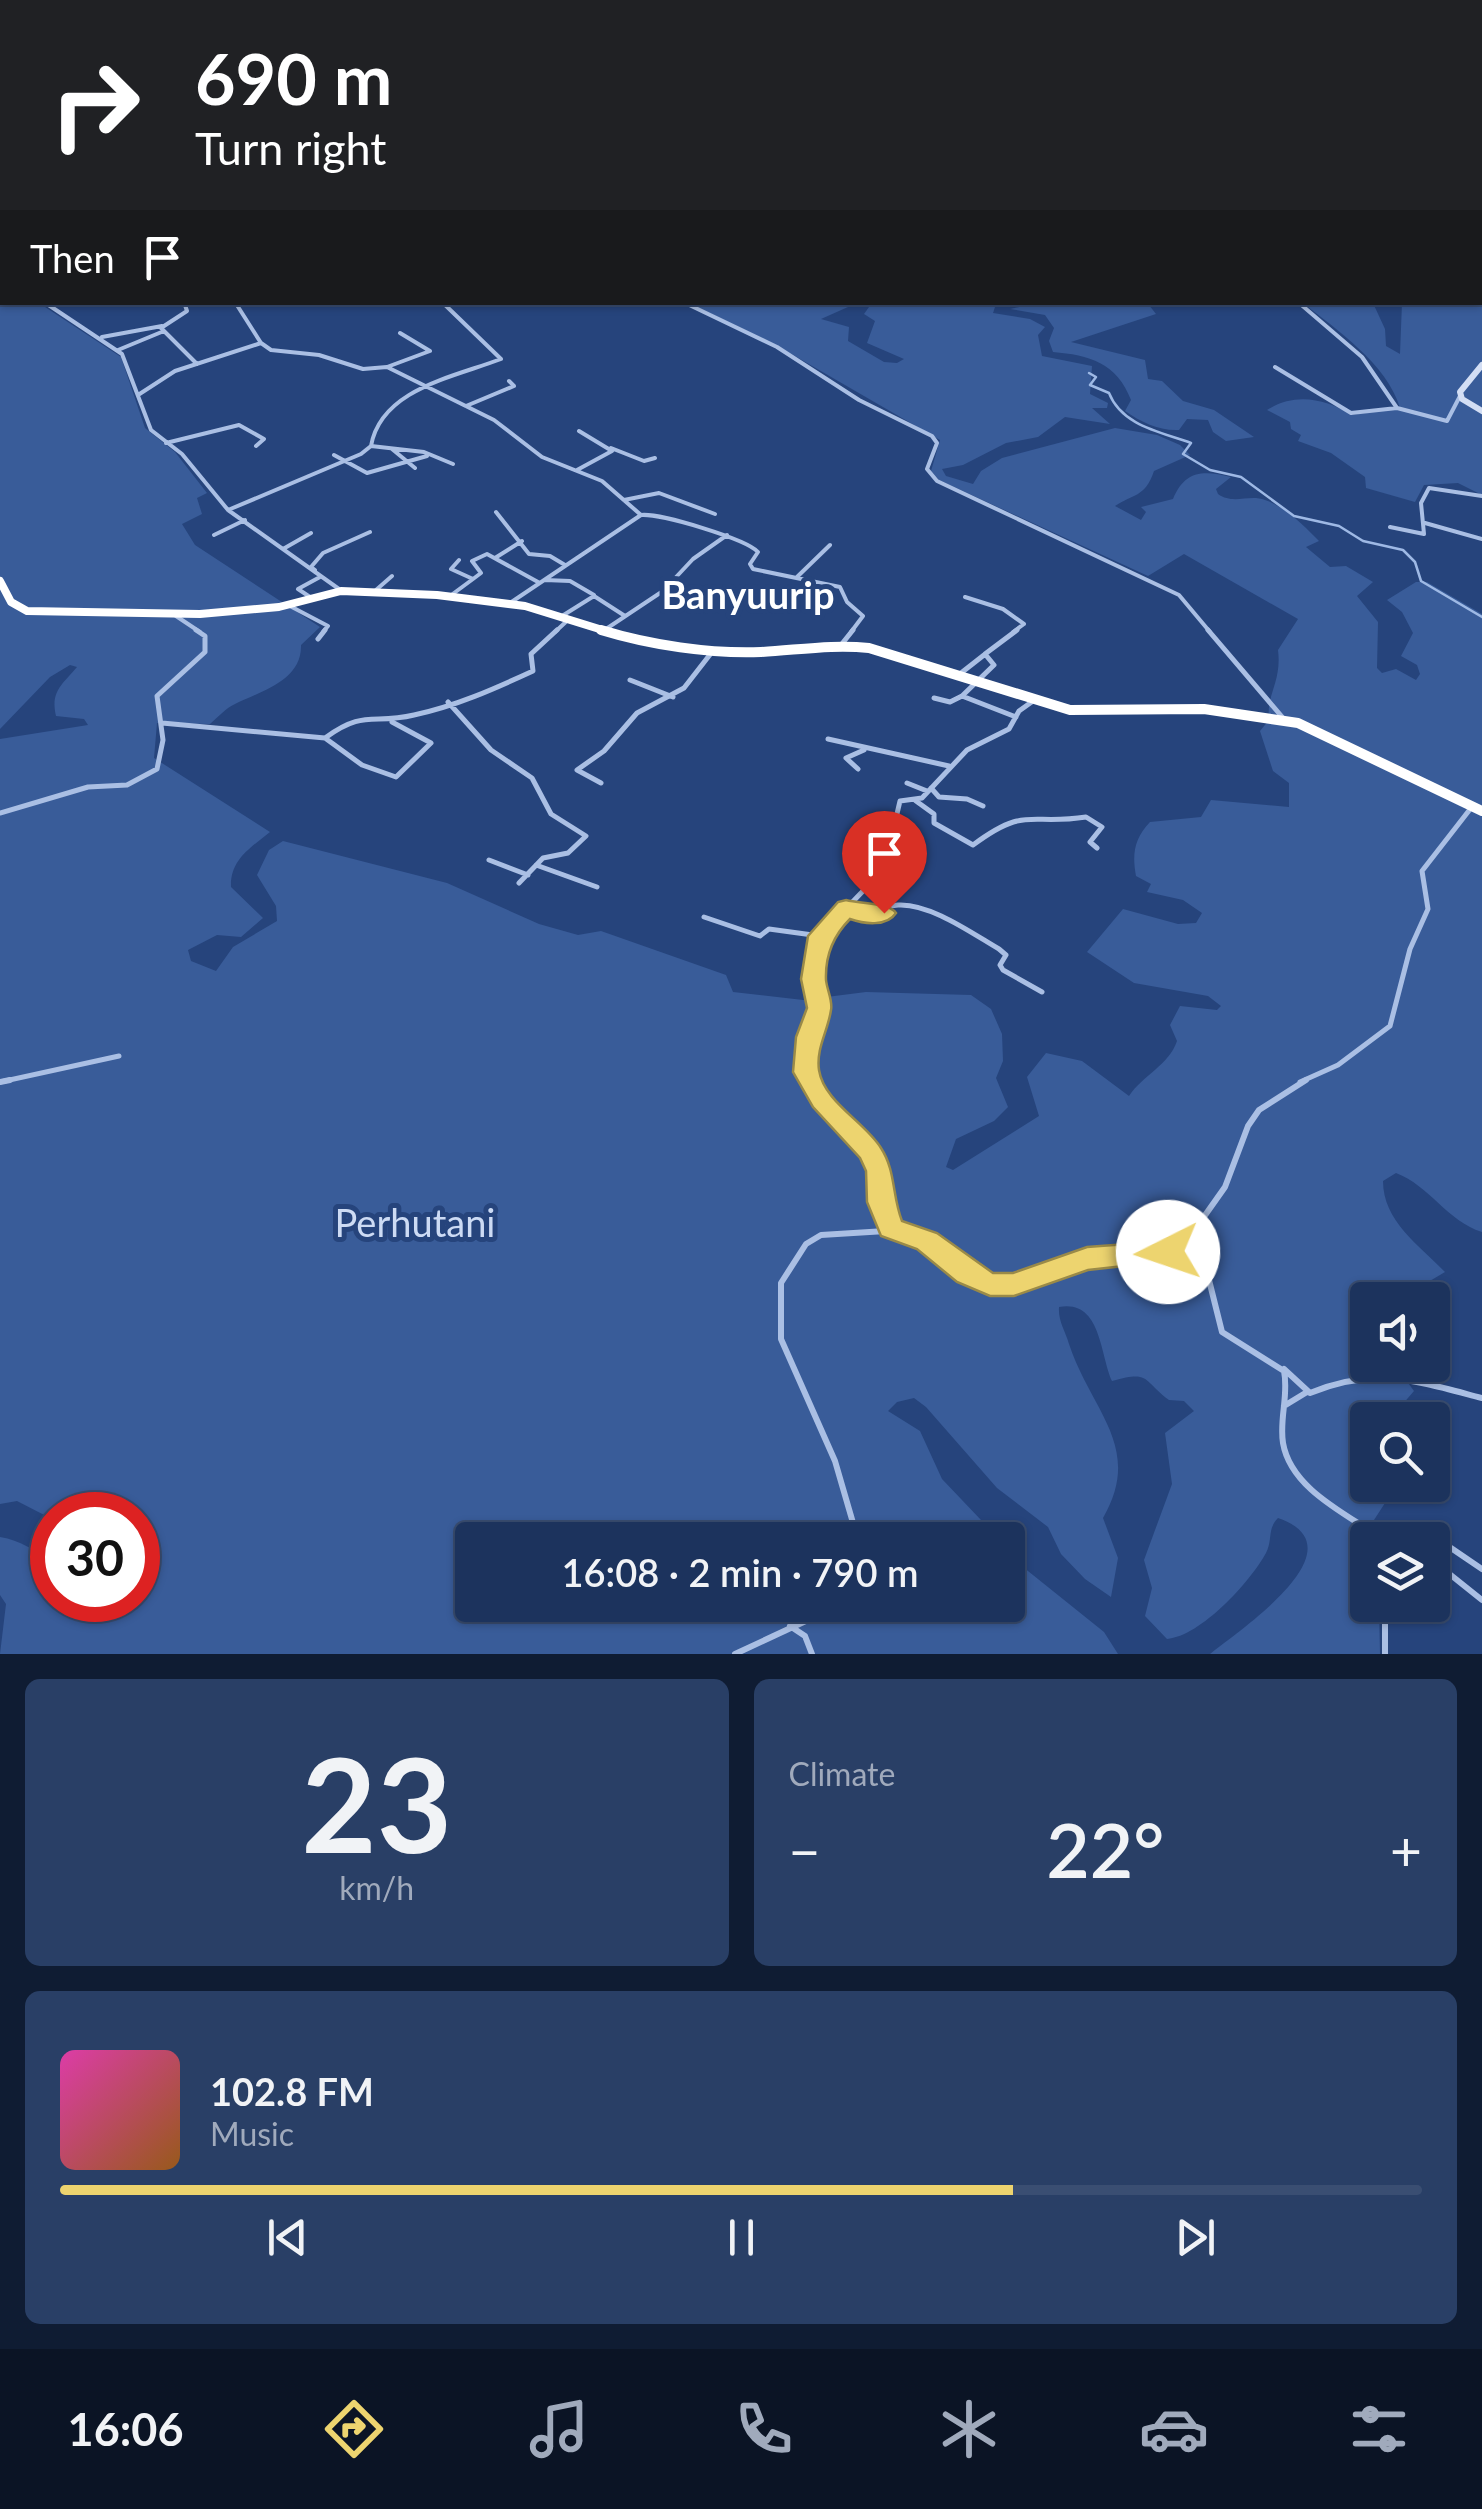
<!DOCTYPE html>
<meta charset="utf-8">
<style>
:root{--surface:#1c335d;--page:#293f66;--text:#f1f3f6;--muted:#a0aabc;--line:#3a4e72;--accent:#edd46f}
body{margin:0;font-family:Lato,sans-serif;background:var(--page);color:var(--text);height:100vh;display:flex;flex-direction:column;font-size:38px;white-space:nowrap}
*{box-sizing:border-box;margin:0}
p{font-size:32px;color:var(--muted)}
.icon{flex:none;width:55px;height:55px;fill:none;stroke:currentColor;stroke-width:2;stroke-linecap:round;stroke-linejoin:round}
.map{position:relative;height:1654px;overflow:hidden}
.sheet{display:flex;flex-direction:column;gap:25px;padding:25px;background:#0f1c33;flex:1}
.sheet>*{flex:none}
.hud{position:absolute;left:0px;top:0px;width:1482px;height:305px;box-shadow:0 2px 8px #0004,0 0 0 2px var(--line);background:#202124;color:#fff;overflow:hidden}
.controls{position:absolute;left:1350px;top:1282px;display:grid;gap:20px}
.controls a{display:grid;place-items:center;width:100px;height:100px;border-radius:10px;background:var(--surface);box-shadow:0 2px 8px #0004,0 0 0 2px var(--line);font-size:50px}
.speed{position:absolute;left:30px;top:1492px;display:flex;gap:20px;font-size:50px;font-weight:700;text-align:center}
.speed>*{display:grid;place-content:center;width:130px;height:130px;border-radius:50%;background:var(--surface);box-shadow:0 2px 8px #0004,0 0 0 2px var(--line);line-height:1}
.speed .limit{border:15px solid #d22;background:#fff;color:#111}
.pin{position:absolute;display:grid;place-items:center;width:85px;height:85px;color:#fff;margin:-102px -42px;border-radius:50% 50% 50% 0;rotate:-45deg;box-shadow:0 0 10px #0007}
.pin .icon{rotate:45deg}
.me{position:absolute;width:110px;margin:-55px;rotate:266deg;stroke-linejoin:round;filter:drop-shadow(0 0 8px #0008)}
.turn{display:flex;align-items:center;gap:35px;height:210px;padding:0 30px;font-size:45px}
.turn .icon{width:130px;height:130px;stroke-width:2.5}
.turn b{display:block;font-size:70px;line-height:85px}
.then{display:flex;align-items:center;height:95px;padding:0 30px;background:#0003;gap:20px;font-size:38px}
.big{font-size:75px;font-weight:600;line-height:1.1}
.sheet .card{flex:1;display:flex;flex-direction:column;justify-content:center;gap:15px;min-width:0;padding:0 35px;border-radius:15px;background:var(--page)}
.sheet .dial{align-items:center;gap:0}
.dial b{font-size:130px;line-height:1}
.song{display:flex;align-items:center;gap:30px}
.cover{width:120px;height:120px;border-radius:15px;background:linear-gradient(135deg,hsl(320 70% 55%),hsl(30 70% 35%))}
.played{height:10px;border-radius:5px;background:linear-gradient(90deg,var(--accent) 70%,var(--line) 70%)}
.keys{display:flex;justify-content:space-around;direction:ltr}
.heat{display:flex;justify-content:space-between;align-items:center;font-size:55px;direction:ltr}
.sheet .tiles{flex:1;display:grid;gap:25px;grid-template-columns:1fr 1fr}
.card:last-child{grid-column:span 2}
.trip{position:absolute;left:455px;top:1522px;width:570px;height:100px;border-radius:10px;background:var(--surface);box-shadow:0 2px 8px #0004,0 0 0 2px var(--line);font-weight:600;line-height:100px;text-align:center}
.menu{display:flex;height:160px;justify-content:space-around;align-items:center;background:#0b1425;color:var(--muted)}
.menu .icon{width:70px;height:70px}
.menu .current{color:var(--accent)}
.menu b{font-size:45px;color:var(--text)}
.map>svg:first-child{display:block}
.green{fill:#395c99;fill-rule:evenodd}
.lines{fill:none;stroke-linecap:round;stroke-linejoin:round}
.stream{stroke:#9eb9e5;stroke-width:2.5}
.street-far3{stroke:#aabfe4;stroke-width:2.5}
.street-far2{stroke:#aabfe4;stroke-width:4}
.street-far1{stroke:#aabfe4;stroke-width:5}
.street{stroke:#aabfe4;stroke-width:6}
.secondary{stroke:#d3def4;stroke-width:6}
.highway-far1{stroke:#fff;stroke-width:8}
.highway{stroke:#fff;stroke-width:10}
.route{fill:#edd46f;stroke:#9a8a48;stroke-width:2.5}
.labels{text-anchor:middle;stroke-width:10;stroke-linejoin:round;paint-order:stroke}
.quarter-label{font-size:38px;font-weight:bold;fill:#fff;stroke:#26447c}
.near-park-label{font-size:38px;fill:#cddbf4;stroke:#26447c}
</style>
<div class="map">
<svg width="1482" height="1654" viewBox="0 0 1482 1654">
<rect width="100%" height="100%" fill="#26447c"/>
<path class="green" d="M236,0H1223L1238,2H233Z
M1482,228V495L1458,483L1424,485L1415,502L1366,488L1365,477L1331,453L1298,441L1301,435L1291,429L1290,422L1267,410C1296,392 1325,399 1352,415L1400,408C1387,364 1337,330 1303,303H1373L1385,329L1386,346L1400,354L1402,303L1480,302Z
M0,276L2,302L39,303L121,357L145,428L175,452L207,493L197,498L202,514L182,524L195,545L320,627L301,645C302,681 261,691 235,704C226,708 218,717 210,724L157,723L154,758L270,832C250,848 230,860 231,887L263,918L241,937L217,935L188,950L191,961L216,971L233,947L277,921L276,906L257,875L269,850L283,841L447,883L539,924L578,935L601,931L726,975L733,992L803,1000L866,992L971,995L991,1009L1002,1034L1003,1061L996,1078L1008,1107L994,1121L956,1139L946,1167L953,1170L1039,1116L1027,1077L1046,1053L1082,1061L1129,1096C1143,1075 1169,1065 1177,1041L1170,1025L1180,1006L1217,1010L1221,1006L1208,996L1134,983L1087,952L1123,909L1178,924L1196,923L1202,913L1183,900L1147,892L1151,884L1136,876C1132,854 1134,839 1150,822L1201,817L1211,800L1289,807V783L1273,771L1260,731L1269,720C1266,694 1282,682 1278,650L1298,619L1184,554L1148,576L939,480L931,471L940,440L769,341L689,303H857L821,319L849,327L848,341L884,362L897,363L904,359L867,343L875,321L864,314L869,307L865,303H1020L995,307L993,313L1030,319L1045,327L1038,335L1042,356L1092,366L1090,394L1108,403L1107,408H1092L1110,424L1065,417L1038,437L1006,443L963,465L942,469L946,476L973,484L981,471L1002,458L1115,428L1157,435L1180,445L1190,455L1154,471C1145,498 1132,494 1115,506L1141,520L1146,512L1141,507L1173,499C1185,470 1203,470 1231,477L1216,489L1218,494C1233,505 1249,494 1265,500C1286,507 1304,526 1319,541L1306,547L1330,567L1346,566L1373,582L1357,596L1378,622L1377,668L1382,673L1396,669L1416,680L1420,674L1417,665L1401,656L1413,633L1402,612L1387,600L1416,582H1427L1482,614V1232C1447,1221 1430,1186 1396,1173L1383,1181C1383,1221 1419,1245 1445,1272L1413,1291L1407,1300H1368V1365H1395L1414,1391L1389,1420H1368V1485L1396,1486L1374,1520L1377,1540H1368V1605H1379L1380,1654H1210C1238,1631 1364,1548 1278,1518C1267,1529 1273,1539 1266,1553C1250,1582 1201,1636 1167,1639L1145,1616L1152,1588L1144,1560L1172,1484L1165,1433L1194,1411L1184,1401L1169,1400C1142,1380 1151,1370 1112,1381C1100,1354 1101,1299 1059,1307C1058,1321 1065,1330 1069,1344C1091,1411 1144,1447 1103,1518L1118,1558L1111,1597L1085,1579L1061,1554L1048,1527L997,1488L926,1407L914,1398L897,1402L888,1411L920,1431L942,1479L981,1520L1006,1536L1018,1563L1104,1632L1118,1654H0L6,1604L0,1595V1537C21,1540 33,1552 52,1557V1600H138V1515H52V1519L17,1501L0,1504V739L88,725L84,719L56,716C50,691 63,684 77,667L70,665L50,677L0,729ZM472,1540H1008V1605H472Z
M1037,303H1152L1149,305L1156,314L1071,342L1145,360L1148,379L1162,381L1183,401L1214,410L1254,437L1226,441L1213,432L1208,420L1187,419L1179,430C1159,431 1141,422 1125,411L1131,400C1117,363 1089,355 1053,352L1049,341L1054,328L1045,315L1010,309Z"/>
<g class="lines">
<path class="stream" d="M1089,373L1096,377L1090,385L1109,393C1122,426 1161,432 1191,443L1183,454L1210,470L1241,477L1294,516L1339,526L1363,541L1403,550L1415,562L1421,581L1482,617"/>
<path class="street-far3" d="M63,0L68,2
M150,0H171
M872,0L876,2
M1364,0L1372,2
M0,1L4,2"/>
<path class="street-far2" d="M44,302L122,354L151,430L182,454L228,510L339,589
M184,302L187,311L161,328L197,364
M235,302L261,343
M683,302L777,347L859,400L932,436L937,443L927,469L937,481L1179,595L1210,632
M1298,302L1362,357L1397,408
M102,337L162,326
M118,350L164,331
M387,367L430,351L400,333
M1275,367L1351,413L1397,408L1447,421L1460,396
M138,395L175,371L261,343L271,350L319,355L363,369L387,367L494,420L542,457L602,481L641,515L510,603
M466,406L514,386L509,381
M166,443L239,425L264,439L256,446
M371,446L424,452L453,464
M611,448L644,461L655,458
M392,449L415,468
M334,455L367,473L427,456
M577,470L612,451L579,431
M624,500L659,493L715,514
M228,510L361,454L371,446C381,389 454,377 501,359L442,302
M496,512L529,554L550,556L565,565
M641,515C660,513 746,539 758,552L750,564L753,569L840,587L847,602L863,616L851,632
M1425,523L1482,539
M1390,527L1424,534L1421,503L1429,488L1482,496
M214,535L245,520
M283,549L311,533
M495,558L522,541
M315,570L311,567L323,553L370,532
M797,577L830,545
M473,579L481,573L472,561L487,554L538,582
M545,580L570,581L594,595
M376,590L392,576
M450,596L473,579L451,569L459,560
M310,597L298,589L320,577
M965,597L1003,609L1024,624L1013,632
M288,605L328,626L323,632
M176,616L200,632
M562,616L594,596L625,616
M606,629L663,591L693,559L727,535
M555,632L569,619"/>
<path class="street-far1" d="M1208,630L1283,718
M318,639L325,630
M841,645L853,630
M961,673L984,655
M630,680L673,697
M934,698L950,702L962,696
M448,702L491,750L532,778L551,814L586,836L568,853L543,858L519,883
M1016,717L962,696L994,665L985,654L1017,630
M162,723L325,738C365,709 372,725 414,715C456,706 494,689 533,671L531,654L557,630
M325,738L362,765L396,777L431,743L392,722
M828,739L949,766
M858,769L846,758L864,750
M601,783L577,770L604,751L637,713L684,688L712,652
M907,783L927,791
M931,788L939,797L967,799L983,806
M916,801L934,814V823L973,845C1027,805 1028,826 1086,817L1102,827L1090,842L1097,848
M0,813L88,787L127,785L157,769L163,740L157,696L205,652V636L196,630
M489,860L528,875
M536,865L597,887
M846,908C869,917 876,907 898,905C930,903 973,934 999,949L1006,955L1000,965L1003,970L1042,992
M704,917L760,936L769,929L820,936
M0,1082L119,1056
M812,1082L806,1072L809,1037L819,1008L814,979L820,936L884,869L900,801L922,798L967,750L1009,729L1019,711L1033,701
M1300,1082L1338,1065L1390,1026L1410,949L1428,909L1422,871L1471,808"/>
<path class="street" d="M810,1080C826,1108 853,1126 870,1153C884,1174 882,1204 891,1228
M0,1082L10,1080
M1191,1240L1209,1280L1222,1332L1284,1371C1289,1395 1279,1419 1283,1443C1291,1490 1349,1515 1384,1540
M1284,1369L1310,1393C1375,1366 1417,1381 1482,1398
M1284,1406L1307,1392
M858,1540L835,1461L781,1339V1283L806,1244L821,1235L902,1230L938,1248L975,1279L1001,1285L1087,1259L1168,1252L1184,1245L1225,1187L1248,1126L1259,1110L1306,1080
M1451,1548L1482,1569
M1432,1560L1482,1600
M1385,1605V1654
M790,1626L805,1636L812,1654
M735,1654L840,1605"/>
<path class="secondary" d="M1482,365L1460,392L1462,399L1482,411"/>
<path class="highway-far1" d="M0,581L11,602L27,611L200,614L279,607L341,591L437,595L525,606L609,632"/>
<path class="highway" d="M601,630C650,645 710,654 761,652C798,650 833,644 869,648L1070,710L1204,709L1298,723L1482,811"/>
</g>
<path class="route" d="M846,900C861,904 888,902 896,913C887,927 864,924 850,919C833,936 825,955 826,980C827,990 833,1001 831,1010C828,1031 816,1048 819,1070C824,1102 865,1122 881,1148C896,1171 892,1196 902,1221L937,1233L993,1273H1013L1087,1247L1168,1241L1178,1244L1182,1252L1178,1260L1088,1270L1014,1296H990L957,1282L917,1249L881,1236L867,1202L866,1171L860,1158L813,1107L793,1072L796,1037L807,1008L801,979L808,936L838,902Z"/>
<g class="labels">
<g class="quarter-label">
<text x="748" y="609">Banyuurip</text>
</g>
<g class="near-park-label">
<text x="415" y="1237">Perhutani</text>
</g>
</g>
</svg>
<div class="controls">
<a><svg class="icon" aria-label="sound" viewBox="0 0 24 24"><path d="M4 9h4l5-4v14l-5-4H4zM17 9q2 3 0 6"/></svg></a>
<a><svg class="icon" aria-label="search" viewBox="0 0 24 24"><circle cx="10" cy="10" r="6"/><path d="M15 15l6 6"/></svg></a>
<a><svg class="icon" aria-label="layers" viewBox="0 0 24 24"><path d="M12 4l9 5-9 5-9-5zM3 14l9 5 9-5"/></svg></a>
</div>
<div class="speed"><div class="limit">30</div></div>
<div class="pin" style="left:884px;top:913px;background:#d93025"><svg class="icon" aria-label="arrive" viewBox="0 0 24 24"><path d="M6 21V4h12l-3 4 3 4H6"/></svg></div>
<svg class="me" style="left:1168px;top:1252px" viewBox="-20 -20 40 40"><circle r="19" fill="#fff"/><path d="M0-13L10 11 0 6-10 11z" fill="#edd46f"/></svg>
<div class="trip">16:08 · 2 min · 790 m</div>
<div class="hud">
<div class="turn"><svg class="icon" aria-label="right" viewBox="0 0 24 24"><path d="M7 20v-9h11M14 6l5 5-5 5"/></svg><div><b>690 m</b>Turn right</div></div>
<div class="then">Then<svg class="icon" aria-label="arrive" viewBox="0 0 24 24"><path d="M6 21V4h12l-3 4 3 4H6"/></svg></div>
</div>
</div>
<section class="sheet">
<div class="tiles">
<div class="card dial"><b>23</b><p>km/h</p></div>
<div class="card"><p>Climate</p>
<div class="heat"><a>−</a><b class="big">22°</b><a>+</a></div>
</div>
<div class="card">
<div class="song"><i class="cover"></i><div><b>102.8 FM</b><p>Music</p></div></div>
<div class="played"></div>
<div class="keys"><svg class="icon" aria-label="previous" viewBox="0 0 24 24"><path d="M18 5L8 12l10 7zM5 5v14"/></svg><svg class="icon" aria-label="pause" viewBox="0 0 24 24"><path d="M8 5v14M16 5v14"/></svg><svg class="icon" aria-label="next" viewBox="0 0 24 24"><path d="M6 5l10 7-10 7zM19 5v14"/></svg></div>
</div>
</div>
</section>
<nav class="menu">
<b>16:06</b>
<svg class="icon current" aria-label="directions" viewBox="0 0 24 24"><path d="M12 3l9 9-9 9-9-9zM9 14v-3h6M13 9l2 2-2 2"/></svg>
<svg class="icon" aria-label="music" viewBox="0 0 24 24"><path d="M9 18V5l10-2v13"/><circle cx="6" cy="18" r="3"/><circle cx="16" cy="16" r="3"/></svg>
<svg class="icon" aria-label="phone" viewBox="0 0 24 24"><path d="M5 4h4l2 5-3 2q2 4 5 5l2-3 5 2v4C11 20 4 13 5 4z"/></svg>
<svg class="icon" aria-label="climate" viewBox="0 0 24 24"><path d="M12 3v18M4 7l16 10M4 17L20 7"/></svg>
<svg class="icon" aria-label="car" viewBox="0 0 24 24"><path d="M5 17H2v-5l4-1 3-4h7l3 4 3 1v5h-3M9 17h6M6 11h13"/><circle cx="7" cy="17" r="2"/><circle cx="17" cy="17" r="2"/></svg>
<svg class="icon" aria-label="filters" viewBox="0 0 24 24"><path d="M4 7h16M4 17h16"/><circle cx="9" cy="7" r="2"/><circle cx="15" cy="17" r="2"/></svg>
</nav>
